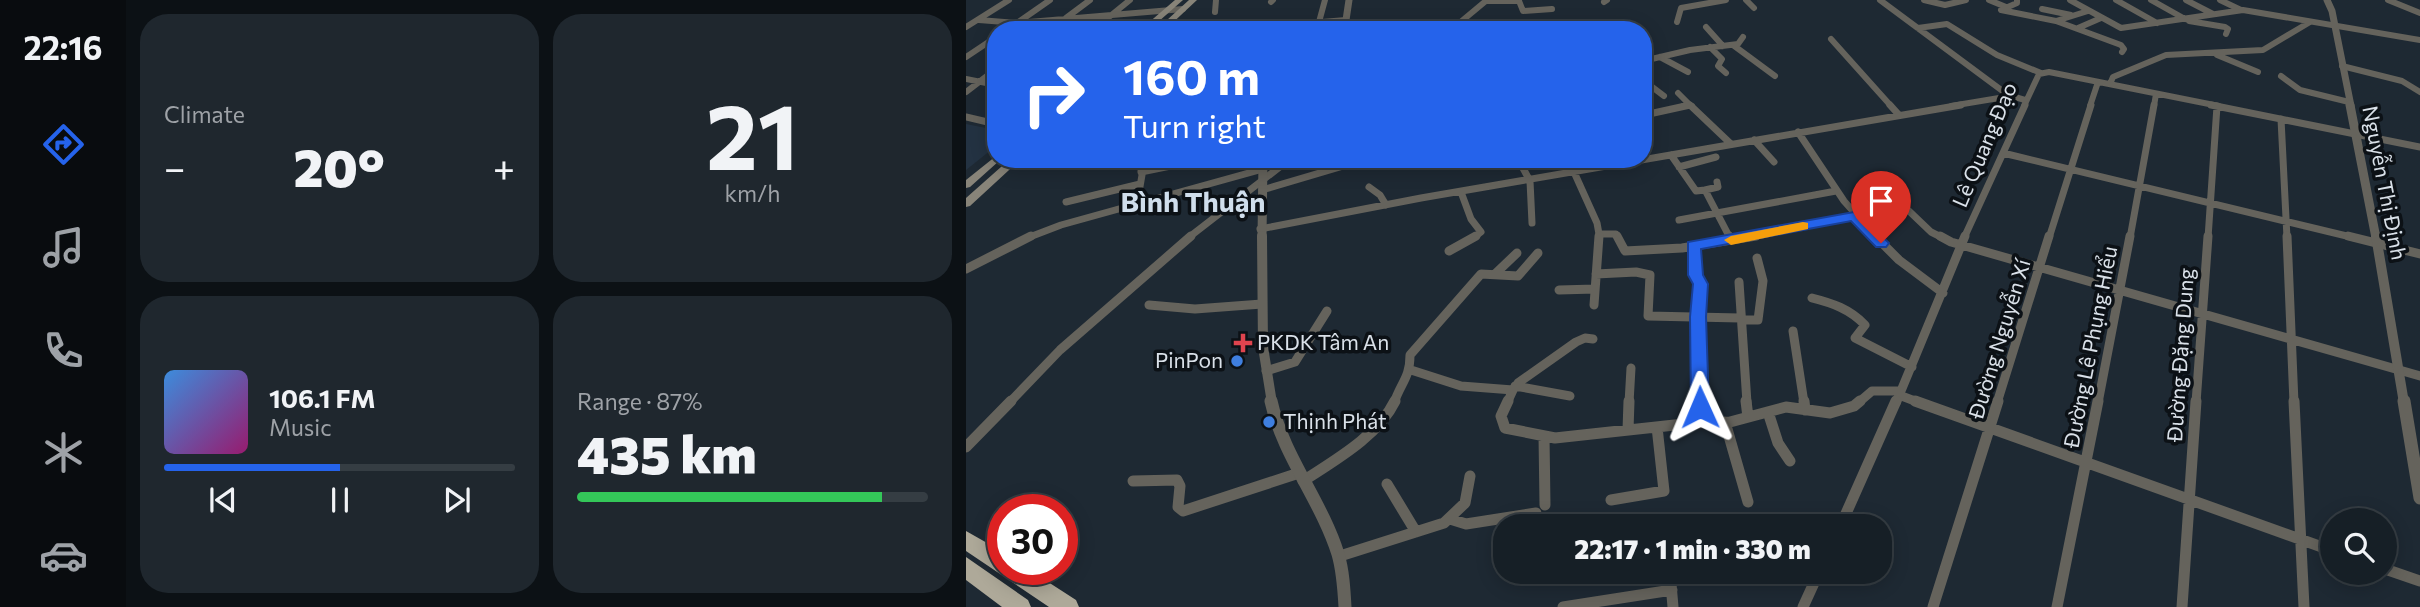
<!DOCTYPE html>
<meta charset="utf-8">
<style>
:root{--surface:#161f26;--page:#1f272e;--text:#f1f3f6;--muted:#9ea2a7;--line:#353d43;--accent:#2563eb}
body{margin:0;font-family:Commissioner,sans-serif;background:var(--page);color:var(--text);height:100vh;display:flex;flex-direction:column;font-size:26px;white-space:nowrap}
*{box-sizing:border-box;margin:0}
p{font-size:23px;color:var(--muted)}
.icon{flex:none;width:38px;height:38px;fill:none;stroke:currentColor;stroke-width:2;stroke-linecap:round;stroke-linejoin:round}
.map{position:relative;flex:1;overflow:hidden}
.details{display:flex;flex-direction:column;gap:14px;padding:14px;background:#0c1115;width:840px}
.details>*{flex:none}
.hud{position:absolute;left:21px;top:21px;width:665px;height:147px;border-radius:28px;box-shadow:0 4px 18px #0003,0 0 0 2px var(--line);background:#2563eb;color:#fff;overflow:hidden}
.fabs{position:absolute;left:1354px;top:508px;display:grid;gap:14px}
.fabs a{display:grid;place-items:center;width:77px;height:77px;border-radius:50%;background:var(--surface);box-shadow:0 4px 18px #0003,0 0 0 2px var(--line);font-size:35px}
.speed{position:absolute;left:21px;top:494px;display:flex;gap:14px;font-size:35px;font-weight:700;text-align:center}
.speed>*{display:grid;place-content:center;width:91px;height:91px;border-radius:50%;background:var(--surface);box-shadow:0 4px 18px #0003,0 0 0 2px var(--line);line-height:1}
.speed .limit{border:10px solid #d22;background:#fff;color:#111}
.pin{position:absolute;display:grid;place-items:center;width:60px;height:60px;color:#fff;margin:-72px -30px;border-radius:50% 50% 50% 0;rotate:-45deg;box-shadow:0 0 7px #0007}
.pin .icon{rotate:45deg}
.me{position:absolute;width:77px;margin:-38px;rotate:359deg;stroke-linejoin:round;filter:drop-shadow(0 0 5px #0008)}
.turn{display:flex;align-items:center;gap:24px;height:147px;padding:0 21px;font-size:32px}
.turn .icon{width:91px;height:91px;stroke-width:2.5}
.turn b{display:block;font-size:49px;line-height:60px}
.big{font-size:52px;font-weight:800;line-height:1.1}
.details .widget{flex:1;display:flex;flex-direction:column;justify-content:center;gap:10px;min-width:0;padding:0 24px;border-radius:28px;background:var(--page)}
.details .dial{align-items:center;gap:0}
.dial b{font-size:91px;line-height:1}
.song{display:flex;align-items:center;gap:21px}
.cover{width:84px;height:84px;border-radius:10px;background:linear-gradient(135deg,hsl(210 70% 55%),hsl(320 70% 35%))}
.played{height:7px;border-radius:4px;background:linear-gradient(90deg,var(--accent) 50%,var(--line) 50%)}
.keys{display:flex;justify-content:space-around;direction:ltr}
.heat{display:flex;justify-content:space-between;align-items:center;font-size:38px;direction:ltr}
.charge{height:10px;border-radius:5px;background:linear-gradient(90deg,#34c759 87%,var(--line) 0)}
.details .tiles{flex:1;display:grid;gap:14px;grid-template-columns:repeat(2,1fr)}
.trip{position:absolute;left:527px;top:514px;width:399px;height:70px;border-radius:28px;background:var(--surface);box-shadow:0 4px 18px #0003,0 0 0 2px var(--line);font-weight:800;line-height:70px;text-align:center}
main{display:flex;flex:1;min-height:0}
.tabs{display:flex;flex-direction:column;width:126px;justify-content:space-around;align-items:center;background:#090c0f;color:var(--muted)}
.tabs .icon{width:49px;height:49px}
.tabs .selected{color:var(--accent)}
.tabs b{font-size:32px;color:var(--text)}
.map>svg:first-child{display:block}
.built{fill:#233242}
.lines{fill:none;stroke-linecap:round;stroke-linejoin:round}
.minor-far3{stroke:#65635c;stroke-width:6}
.minor-far2{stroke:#65635c;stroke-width:7}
.minor-far1{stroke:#65635c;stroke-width:9}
.minor{stroke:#65635c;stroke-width:11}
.tertiary-far3{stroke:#65635c;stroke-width:7}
.tertiary-far2{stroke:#65635c;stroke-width:9}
.tertiary-far1{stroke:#65635c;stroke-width:10}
.tertiary{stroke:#65635c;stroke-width:13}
.secondary{fill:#888479;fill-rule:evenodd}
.trunk{fill:#aea999;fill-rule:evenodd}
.route{fill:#2563eb;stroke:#184099;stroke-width:2}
.slow{fill:#f59e0b}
.health-dot{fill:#e0444e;stroke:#0c1116;stroke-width:2.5}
.shop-dot{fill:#3f7fe0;stroke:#0c1116;stroke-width:2.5}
.labels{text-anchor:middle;stroke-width:7;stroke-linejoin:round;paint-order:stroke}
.street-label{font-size:21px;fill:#dae1e9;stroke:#0c1116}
.poi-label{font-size:21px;fill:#dae1e9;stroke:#0c1116;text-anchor:start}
.district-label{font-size:28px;font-weight:bold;fill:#d0deec;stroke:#0c1116}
</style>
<main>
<nav class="tabs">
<b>22:16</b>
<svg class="icon selected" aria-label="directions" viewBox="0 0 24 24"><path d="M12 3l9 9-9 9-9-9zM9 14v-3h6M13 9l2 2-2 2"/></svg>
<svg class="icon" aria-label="music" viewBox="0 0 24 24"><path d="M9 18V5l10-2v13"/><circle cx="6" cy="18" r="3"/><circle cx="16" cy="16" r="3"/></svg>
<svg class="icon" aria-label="phone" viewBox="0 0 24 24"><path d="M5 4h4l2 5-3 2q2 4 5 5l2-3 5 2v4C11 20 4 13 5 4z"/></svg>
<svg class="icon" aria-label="climate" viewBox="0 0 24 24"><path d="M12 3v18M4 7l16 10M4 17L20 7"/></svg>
<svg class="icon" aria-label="car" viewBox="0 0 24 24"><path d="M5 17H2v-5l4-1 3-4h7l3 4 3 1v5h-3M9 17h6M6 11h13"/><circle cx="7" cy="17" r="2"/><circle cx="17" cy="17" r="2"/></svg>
</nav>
<section class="details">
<div class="tiles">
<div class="widget"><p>Climate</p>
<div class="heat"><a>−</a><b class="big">20°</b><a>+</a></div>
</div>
<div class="widget dial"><b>21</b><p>km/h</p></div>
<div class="widget">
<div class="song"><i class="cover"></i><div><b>106.1 FM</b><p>Music</p></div></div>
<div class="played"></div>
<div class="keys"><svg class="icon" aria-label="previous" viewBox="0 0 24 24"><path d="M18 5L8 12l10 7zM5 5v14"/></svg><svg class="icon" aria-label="pause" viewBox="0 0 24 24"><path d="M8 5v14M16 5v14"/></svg><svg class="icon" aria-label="next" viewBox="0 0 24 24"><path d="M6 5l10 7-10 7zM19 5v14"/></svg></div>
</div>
<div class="widget"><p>Range · 87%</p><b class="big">435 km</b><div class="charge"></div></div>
</div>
</section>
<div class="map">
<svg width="1454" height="607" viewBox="0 0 1454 607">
<rect width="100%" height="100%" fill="#1e2933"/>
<path class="built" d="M0,124L30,130V146L0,170Z"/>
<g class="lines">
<path class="minor-far3" d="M780,0L788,8
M914,0L1042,95L1059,100
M958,0L979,5L1000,0
M1023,0L1040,7
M1051,0V3L1035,10L1090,21
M1104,0L1155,28L1277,10L1454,40
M1150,0L1191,23
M1185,0L1219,19
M1220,0L1247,14
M1254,0L1275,10
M1422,0L1454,13
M520,1H553L557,11L586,9
M305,2L307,0
M638,2L641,0
M1076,9L1105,15
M1122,11L1090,21L1155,45L1158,49L1156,52
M249,12L250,0
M100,18L124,0
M13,20L51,23L217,9
M1223,21L1259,27L1262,29L1260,34
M353,22L359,0
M711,22L715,8L760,0
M0,27L43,0
M740,27L757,46
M952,28L981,24L1031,55L1075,73
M1112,28L1135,18
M41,30L84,0
M127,30L164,0
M260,30L380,20
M485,30L521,0
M865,39L925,106
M767,45L809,76
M744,47L756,59L752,66L760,73
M1251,55L1292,72
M0,57L30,37
M694,57L722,72
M677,61L724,50L772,44L777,37
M1376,66L1436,81L1454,92
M1315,76L1334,90L1383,102
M0,79L30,85
M677,80L698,96
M1144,84L1147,77L1200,55L1297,50L1344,22
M0,92L30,69
M712,93L724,105
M717,106H726
M985,106L1045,96
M1058,106L1073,74L1083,72L1253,106
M1124,106L1132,82
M1188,106L1190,94"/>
<path class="minor-far2" d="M924,105L933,115
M1245,105L1454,147
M683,114L724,105L765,144
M0,117L30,124
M1315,119L1321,238
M832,132L878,201L911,238
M788,140L808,162
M1037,153L1389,238
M705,155L730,191L739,190L764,238
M552,159L564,181L566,223
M118,163L129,159
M713,167L750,157
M175,172L239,159
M608,172L631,223L633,234
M403,187L414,195L420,205
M296,190L401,159
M739,190L752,187L751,182
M495,192L505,219L515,232L507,238
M100,202L174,184
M171,204L176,175L173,159
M943,211L965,232L977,238
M713,220L870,191
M294,229L455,198L995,105
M61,238L95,225L297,169
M222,238L324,159
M633,238V234H650L652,238
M781,238L888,216
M998,238L1059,105
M1083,238L1125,105
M1164,238L1188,105
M1242,238L1251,106"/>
<path class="minor-far1" d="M651,236L659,251L716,248L790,236
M763,236L765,240
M909,236L933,260L977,293
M974,236L985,242L1454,376
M1321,236L1328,403
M1382,236L1454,254
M727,246L729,275L735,283L732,317L734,403
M483,251L510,236
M0,269L65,236
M529,274L551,253
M630,274L670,272L684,275L682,316L774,318
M773,282L781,403
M593,290L629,289
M846,298C866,303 884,309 899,325L889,338L946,367
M183,305L229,309L296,304
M628,305L633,236
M776,320H792L797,281L791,258
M827,331L838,403
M445,370L495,386L547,390L541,403
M300,371L329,362L361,311
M549,386L604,396
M547,390L552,383L610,342L619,338L627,339
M933,395L954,403
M43,403L94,350L225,236
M428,403C435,382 444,378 444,355L515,274L552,276L572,253
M663,403L665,368
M892,403L906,391H935
M930,403L999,236
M1031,403L1083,236
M1132,403L1164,236
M1230,403L1242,236"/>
<path class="minor" d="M542,401L535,416L539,428L589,438L727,423L764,422L820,407L864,413L888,406L894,401
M734,401V422
M780,401L782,417
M838,401L839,410
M949,401L1367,551
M1328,401L1338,607
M802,412L812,443L824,461
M759,422L782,502
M662,430L663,401
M578,436L579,505
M0,447L45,401
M167,481L211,480L214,486L212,507L217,511L333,473
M337,481C369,460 412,436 429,401
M421,484L450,532
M645,500L698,491L691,427
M484,519L500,524L570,513
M874,527L930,401
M374,556L478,523L499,503L504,476
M1419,569L1454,581
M704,572L707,607
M597,607L706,590
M837,607L853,572
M967,607L1032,401
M1091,607L1132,401
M1216,607L1230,401"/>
<path class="tertiary-far3" d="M1361,0L1366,11L1385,106
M374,30L380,20L383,0"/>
<path class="tertiary-far2" d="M1384,105L1410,238
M296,238L297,159"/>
<path class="tertiary-far1" d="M296,236L297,347L306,403
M1410,236L1438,403"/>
<path class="tertiary" d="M305,401C317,456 355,500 372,554C377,571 378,589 379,607
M1438,401L1454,498"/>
<path class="secondary" d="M209,0H217L183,30H174Z
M223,0H231L199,30H190Z
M30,156V159H35L33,161L4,187L0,188V180Z
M44,159H55L4,206L0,207V198Z"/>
<path class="trunk" d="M0,531L37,552V569H62L110,600L113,607H83L0,551Z
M0,557L62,600L65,607H36L0,580Z"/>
</g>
<path class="route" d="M888,212L893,213L923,243L920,247H910L885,221L735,249L737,275L742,284L740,317L743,407L740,412H727L725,407L724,317L727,284L722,275V242Z"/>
<path class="slow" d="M837,222L842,223V229L765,245L758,240L765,236Z"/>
<path class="health-dot" d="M273.5 332.5h7v7h7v7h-7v7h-7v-7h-7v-7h7z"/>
<g class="shop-dot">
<circle cx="271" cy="361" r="7"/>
<circle cx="303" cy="422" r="7"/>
</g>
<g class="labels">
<g class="street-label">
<text transform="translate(1019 145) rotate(-67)" y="7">Lê Quang Đạo</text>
<text transform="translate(1418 183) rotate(79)" y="7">Nguyễn Thị Định</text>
<text transform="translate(1034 339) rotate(-73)" y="7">Đường Nguyễn Xí</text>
<text transform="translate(1125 347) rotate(-79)" y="7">Đường Lê Phụng Hiểu</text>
<text transform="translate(1215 355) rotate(-86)" y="7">Đường Đặng Dung</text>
</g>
<g class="poi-label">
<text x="291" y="350">PKDK Tâm An</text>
<text x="257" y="368" text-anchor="end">PinPon</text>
<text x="317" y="429">Thịnh Phát</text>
</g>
<g class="district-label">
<text x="227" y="212">Bình Thuận</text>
</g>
</g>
</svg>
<div class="fabs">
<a><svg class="icon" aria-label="search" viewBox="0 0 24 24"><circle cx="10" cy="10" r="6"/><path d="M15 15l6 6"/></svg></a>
</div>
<div class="speed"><div class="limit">30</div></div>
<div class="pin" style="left:915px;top:243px;background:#d93025"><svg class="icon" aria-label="arrive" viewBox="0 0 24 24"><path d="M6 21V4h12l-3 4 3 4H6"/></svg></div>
<svg class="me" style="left:734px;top:407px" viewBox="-20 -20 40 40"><path d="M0-17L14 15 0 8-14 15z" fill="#2563eb" stroke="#fff" stroke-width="4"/></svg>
<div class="trip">22:17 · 1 min · 330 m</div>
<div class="hud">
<div class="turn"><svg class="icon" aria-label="right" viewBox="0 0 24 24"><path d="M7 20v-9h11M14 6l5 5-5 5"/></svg><div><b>160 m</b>Turn right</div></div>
</div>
</div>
</main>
